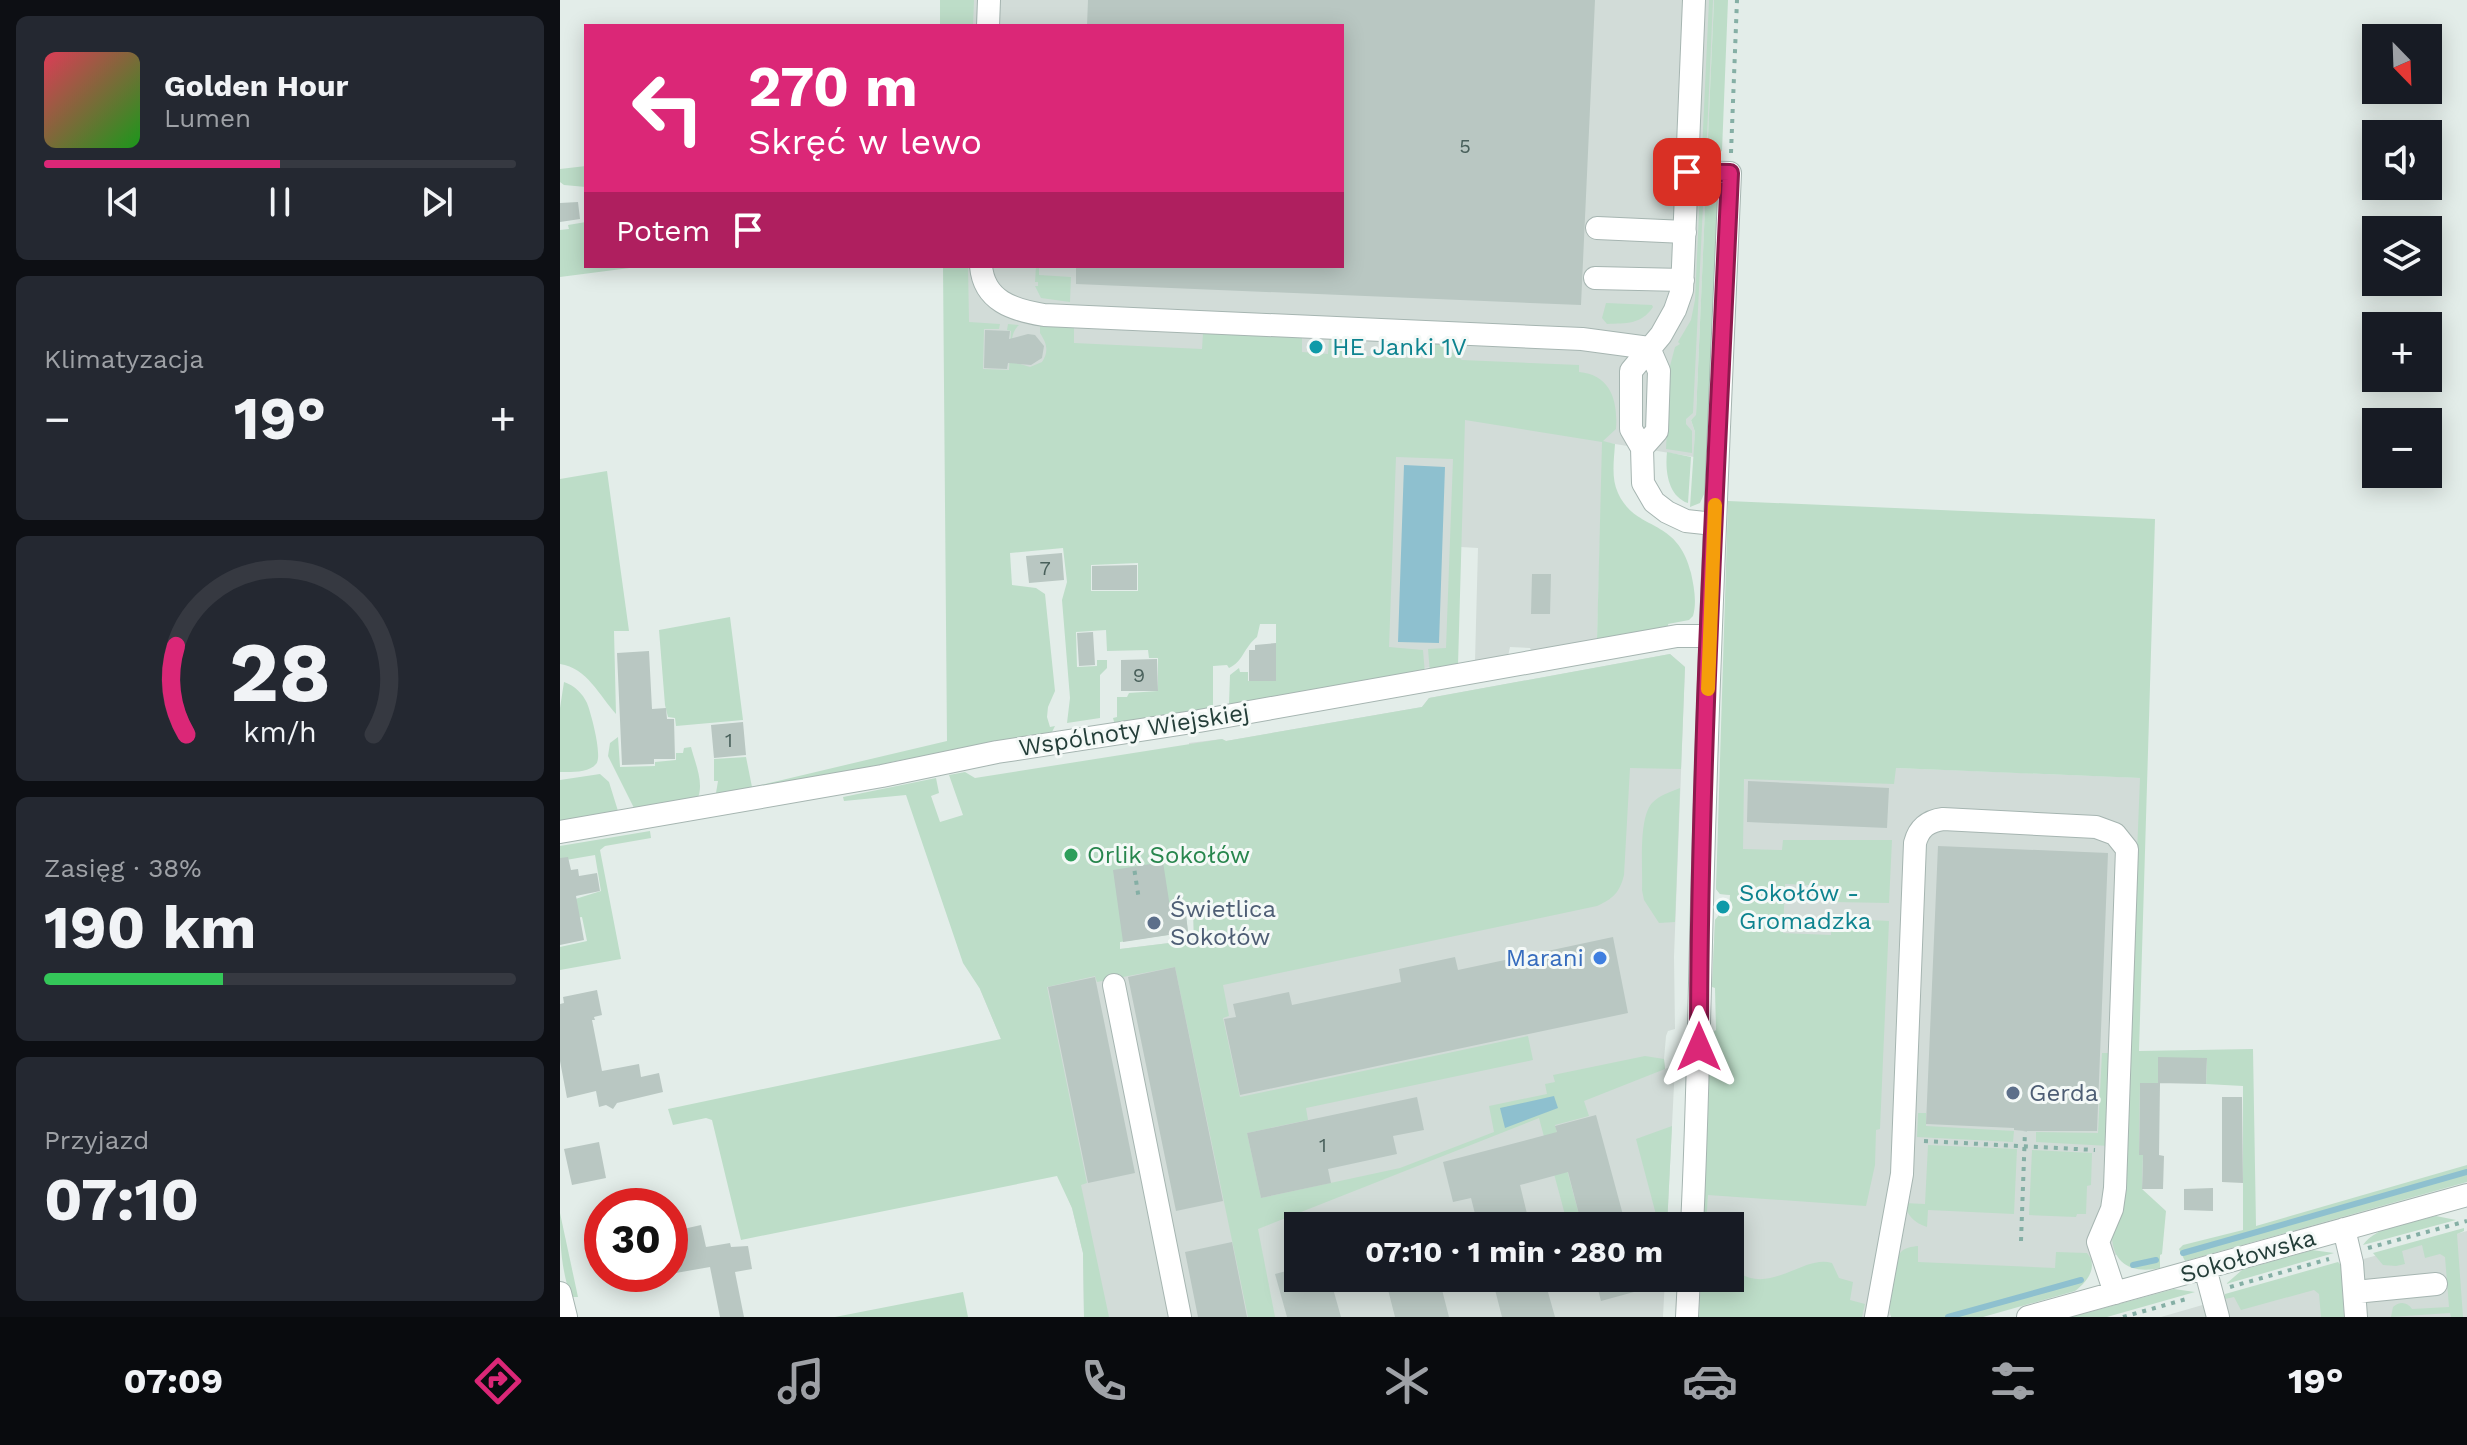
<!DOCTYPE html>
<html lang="pl">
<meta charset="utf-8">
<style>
:root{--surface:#171b24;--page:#242831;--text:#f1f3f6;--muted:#9ea1a6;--line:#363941;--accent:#db2777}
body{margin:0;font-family:"Work Sans",sans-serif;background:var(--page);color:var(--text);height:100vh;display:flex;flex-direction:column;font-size:30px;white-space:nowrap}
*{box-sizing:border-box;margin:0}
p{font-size:26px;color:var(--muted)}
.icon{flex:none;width:44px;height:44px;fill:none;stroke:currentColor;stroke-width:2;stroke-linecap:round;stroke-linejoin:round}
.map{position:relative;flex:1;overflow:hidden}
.side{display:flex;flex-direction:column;gap:16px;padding:16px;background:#0d0f14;width:560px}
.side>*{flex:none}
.banner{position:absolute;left:24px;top:24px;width:760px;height:244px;border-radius:0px;box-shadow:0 4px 20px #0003;background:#db2777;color:#fff;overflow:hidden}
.needle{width:52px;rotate:157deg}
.buttons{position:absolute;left:1802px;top:24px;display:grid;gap:16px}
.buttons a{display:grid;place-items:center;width:80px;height:80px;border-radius:0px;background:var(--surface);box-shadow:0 4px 20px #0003;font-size:40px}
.speed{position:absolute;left:24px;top:1188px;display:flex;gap:16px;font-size:40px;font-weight:700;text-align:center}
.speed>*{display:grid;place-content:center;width:104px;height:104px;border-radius:50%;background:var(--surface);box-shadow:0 4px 20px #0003;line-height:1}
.speed .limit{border:12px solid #d22;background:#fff;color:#111}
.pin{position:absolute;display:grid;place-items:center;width:68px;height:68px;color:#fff;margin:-34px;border-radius:16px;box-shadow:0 4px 12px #0006}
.me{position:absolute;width:88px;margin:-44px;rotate:0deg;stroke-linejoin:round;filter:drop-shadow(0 0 6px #0008)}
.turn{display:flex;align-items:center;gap:28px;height:168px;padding:0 32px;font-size:36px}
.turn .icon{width:104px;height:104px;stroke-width:2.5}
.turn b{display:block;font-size:56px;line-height:68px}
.then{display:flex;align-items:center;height:76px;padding:0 32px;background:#0003;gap:16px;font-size:30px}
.big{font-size:60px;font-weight:700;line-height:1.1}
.side .tile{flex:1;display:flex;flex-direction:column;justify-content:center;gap:12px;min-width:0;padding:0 28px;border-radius:12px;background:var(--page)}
.side .dial{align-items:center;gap:0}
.dial svg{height:208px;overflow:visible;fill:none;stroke:var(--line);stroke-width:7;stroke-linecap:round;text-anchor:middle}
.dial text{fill:var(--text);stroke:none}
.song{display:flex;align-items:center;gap:24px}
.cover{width:96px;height:96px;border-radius:12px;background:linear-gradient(135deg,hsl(350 70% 55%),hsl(120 70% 35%))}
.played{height:8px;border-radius:4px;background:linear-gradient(90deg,var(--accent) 50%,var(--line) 50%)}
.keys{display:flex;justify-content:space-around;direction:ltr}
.heat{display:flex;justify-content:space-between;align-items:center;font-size:44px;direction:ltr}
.charge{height:12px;border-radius:6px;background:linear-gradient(90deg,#34c759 38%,var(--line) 0)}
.trip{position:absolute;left:724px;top:1212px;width:460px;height:80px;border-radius:0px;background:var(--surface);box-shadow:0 4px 20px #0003;font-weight:700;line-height:80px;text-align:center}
.tabs{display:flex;height:128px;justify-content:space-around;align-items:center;background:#090b0e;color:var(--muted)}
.tabs .icon{width:56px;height:56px}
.tabs .on{color:var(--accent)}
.tabs b{font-size:36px;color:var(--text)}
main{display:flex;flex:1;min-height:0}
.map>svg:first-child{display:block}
.built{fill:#d2dcd8}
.green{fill:#bdddc8;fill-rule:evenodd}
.water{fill:#8ec0cf}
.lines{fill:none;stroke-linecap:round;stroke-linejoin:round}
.stream{stroke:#8ec0cf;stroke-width:6}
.building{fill:#b9c7c2}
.minor-casing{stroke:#a6b5b1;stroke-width:24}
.path{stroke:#85afa5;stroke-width:4;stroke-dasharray:4 6;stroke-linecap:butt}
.minor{stroke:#fff;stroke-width:22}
.route-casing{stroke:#8e194d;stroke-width:20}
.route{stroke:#db2777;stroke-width:14}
.slow{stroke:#f59e0b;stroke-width:14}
.culture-dot{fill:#0f9aa8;stroke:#f4f9f7;stroke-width:3}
.leisure-dot{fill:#2e9e5b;stroke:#f4f9f7;stroke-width:3}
.service-dot{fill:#5c6f8a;stroke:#f4f9f7;stroke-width:3}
.shop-dot{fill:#3f7fe0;stroke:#f4f9f7;stroke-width:3}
.labels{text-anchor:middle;stroke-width:6;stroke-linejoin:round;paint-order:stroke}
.number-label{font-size:20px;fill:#49605b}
.culture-label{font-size:24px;fill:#0d838f;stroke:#f4f9f7;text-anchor:start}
.street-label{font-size:24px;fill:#243e39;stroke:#f4f9f7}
.leisure-label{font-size:24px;fill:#27864d;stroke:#f4f9f7;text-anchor:start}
.service-label{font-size:24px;fill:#4e5e75;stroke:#f4f9f7;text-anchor:start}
.shop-label{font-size:24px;fill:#366cbe;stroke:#f4f9f7;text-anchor:end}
</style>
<main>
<section class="side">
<div class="tile">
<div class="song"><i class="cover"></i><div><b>Golden Hour</b><p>Lumen</p></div></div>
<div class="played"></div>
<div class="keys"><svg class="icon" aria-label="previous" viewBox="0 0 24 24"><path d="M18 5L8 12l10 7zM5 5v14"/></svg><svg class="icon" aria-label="pause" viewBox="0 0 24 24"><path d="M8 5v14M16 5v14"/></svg><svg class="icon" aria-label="next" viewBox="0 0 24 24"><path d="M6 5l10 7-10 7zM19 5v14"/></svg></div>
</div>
<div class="tile"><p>Klimatyzacja</p>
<div class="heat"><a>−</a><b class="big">19°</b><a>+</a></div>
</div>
<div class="tile dial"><svg viewBox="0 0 100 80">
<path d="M14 69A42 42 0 1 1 86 69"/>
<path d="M14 69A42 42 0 0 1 10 35" stroke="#db2777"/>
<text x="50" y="56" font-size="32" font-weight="700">28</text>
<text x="50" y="72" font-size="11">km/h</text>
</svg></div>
<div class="tile"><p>Zasięg · 38%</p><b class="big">190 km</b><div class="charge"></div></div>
<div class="tile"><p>Przyjazd</p><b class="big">07:10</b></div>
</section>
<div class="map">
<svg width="1907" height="1317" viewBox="0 0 1907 1317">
<rect width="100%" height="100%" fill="#e3ede9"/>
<path class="built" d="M403,0H1154L1136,416L1131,420L1135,432L1134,457L1043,442L1037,641L972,652L970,648L950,647L948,656L915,661L918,548L901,547L896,665L820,672L818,463L407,512L405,266H782V26H403Z
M1110,654L1125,667L1114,957L1115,1029L1108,1031L1106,1036L1104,1059L1105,1069L1115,1065L1107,1226H738V1278H1105L1103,1317H524L523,1253L512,1208L420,989L560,949L634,940L629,743L662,739L666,741L862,707L869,698Z
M1162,761L1584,778L1564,1253L1324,1317H1142L1144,1278H1170V1226H1146L1154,1078L1316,993L1152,986L1155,920L1159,915L1169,916L1170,895L1160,894L1156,889Z
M1907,1231V1317H1601L1781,1265Z"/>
<path class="green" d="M380,0H414L413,26H380Z
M1149,0H1153L1146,158L1142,151Z
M1154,0H1168L1162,151C1156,154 1156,162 1147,159Z
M26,166V187L4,185L0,182V169Z
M1150,183L1158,190L1145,492L1140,503L1130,507L1135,432L1131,420L1136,415L1146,184Z
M1144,185L1133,413L1126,419V424L1132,431V453L1106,449L1110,366L1115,347L1120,344L1118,342L1131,320L1135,300L1140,190Z
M26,222V266H85L0,277V230L9,229L8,225Z
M383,266H408L409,322L440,324L439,329H424L423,369L449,370L451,331L447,330L448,324L459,325C448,335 452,350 457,363L470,367L482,362C489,351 487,344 480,333V326L514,327V343L642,349L643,333L742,337V352L768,354L769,339H785V355L873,359L874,343L885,347L902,360L1019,365V372C1051,375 1058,401 1056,429L1043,441L1055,444C1054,460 1051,478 1058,493C1076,533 1117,516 1131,573C1134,587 1137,602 1133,616L1129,620L1108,624L1109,630L1037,640L1042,442L905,420L898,665L870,673L868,649L886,648L893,459L836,457L829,647L863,650L865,674L672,708L669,704L670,675L679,668L680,672H688V681H716V624H700L697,637C684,647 683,662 669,668L667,665L653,666V708L555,725L553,718L557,717V697H567L569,693L598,691V658H589L588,650L547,651L546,630L516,632L517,667L537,666V660H547V668L540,675V718L507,723L510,698L502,600L507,582L503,548L450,553L452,585L476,588L485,594L495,691L488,707L487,717L490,727L495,726L491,734L348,762L347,759L332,762V766L160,796L156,793L158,781H154V759L186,757L192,787L387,741ZM578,563V591H531V565Z
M476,266H479V275L511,277L510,302L481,298L475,286H478V282H475Z
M1046,303L1092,305L1093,307C1081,325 1066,323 1047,324L1042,318Z
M1107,452L1131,457L1128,503C1108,496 1105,471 1107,452Z
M47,471L69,631H54L56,714C39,695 27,668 0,664V479Z
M1168,501L1595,519L1579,1051L1693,1049L1696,1226L1907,1165V1182L1625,1261L1619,1249L1623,1245L1683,1230V1086L1646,1084L1647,1059L1598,1058V1083L1580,1084L1579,1154L1583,1155L1582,1189L1606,1211L1602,1254L1600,1255V1268C1572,1274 1551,1264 1552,1232L1572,978L1580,778L1336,768L1334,784L1184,779L1183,849L1222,850L1223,840H1332L1329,903L1273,902V886L1225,884L1223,933L1271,935L1272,918L1329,921L1320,1129L1316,1130L1315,1165L1306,1206L1148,1195L1146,1226H1143L1151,1033L1156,1030L1155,988L1152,987L1155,920L1159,915L1169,916L1170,895L1160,894L1156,889Z
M170,617L183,720L116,726L115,718L108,717L105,705L99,630Z
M1110,654L1125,667L1121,769L1070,768L1064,875C1060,892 1053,899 1037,906L663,985L669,1016L663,1018L680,1097L968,1036L973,1060L746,1108L748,1120L687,1133L701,1198L840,1168L934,1132L929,1106L987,1094L985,1084L995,1082L993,1075L1085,1056L1104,1059L1105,1069L1024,1101L1029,1116L995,1125L1022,1226H1008L979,1118L698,1229L715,1317H688L615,967L537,982L535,976L487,987L527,1183L521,1185L549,1317H524L523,1253L512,1208L497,1176L181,1240L152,1120L146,1118L113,1125L108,1109L441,1039L420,989L403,963L346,795L284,801L283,797L376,778L379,793L371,796L380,822L403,815L389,775L405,772L415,778L662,739L666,741L862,707L869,698ZM633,907L634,940L560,949V942L628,932L625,909Z
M4,682C14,685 23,694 27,703C31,713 43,757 36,764C29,773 11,772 0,772V708Z
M58,737L60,767L95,766V762L116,760V753H123L124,748L131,747C135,763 145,784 137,800L74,808L48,756L50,743Z
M40,774L49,782L58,811L0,824V780Z
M1120,788L1115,922L1099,923L1084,900L1082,890C1083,868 1078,819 1092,803C1100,795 1110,792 1120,788Z
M90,831L91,838L45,846L40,850L61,959L0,970V947L27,941L22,917L15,918L12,900L41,891L35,855L0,861V846Z
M1542,1053H1553L1550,1146L1476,1142V1132L1538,1133Z
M1358,1113H1366V1126L1454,1131L1453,1142L1357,1137Z
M1112,1126L1107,1226H1099L1076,1139Z
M1368,1145L1457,1149L1454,1214L1368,1210L1367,1227C1354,1223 1347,1215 1344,1203L1365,1204Z
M1472,1150L1532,1153L1531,1185L1527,1186L1526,1214H1517L1516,1217L1469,1215Z
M0,1213L18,1297H11C1,1269 0,1243 0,1213Z
M1876,1216L1896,1220L1803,1245C1817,1225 1853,1222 1876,1216Z
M1904,1228V1231L1897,1234L1903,1317H1891L1890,1313L1831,1317L1833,1307C1840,1301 1847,1302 1852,1309L1889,1307L1885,1257L1880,1254L1865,1258L1862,1245L1842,1251L1845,1264L1836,1266L1823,1265L1813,1253Z
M1358,1246V1262L1495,1268L1496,1252L1527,1253C1539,1267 1527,1282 1515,1291L1423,1317H1331C1327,1305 1331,1263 1340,1253C1345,1247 1351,1247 1358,1246Z
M1752,1250L1774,1253L1666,1284L1682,1270Z
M1170,1257L1176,1262L1179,1273C1212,1294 1245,1254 1272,1263L1279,1278L1293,1282L1290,1300L1305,1304L1302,1317H1139L1141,1278H1170Z
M1778,1262L1781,1265L1784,1317H1761L1759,1294L1754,1290L1681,1310L1674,1297L1665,1299V1294Z
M1614,1289L1635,1292L1547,1317H1511Z
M403,1292L408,1317H275Z"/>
<path class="water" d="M844,465L885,467L879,643L838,642Z
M994,1096L998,1108L945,1128L940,1108Z"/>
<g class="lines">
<path class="stream" d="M1623,1253L1907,1172
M1573,1265L1596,1260
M1388,1317L1521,1280"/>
</g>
<path class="building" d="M528,0H1035L1021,305L516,284V266H782V26H527Z
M18,202L20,219L0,222V203Z
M425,330L450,331L449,339L468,334L475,335L484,346L482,358L471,365L448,363L447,369L424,368Z
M502,553L504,580L469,583L466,556Z
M577,565V590H532V566Z
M972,574H991L990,614H971Z
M533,632L535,665L519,666L517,633Z
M716,643V681H689V650H695V645Z
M89,651L92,709L106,708L107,719H114L115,759H94V764L62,765L57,653Z
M597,659L598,691H561V660Z
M183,722L186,755L154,758L151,725Z
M1188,781L1329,788L1327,828L1187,822Z
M1378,846L1548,853L1537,1131H1465L1454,1130V1128L1366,1124Z
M8,857L11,870L18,869L19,876L37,873L40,891L16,896L24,940L0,945V858Z
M603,862L610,907L625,905L628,932L563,942L553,870Z
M1053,937L1068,1013L680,1095L664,1019L676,1017L673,1004L729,992L732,1005L841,982L839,969L895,957L898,970Z
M615,967L663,1201L616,1211L568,977Z
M535,977L575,1173L528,1183L488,987Z
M37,990L42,1015L34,1017L35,1020H32L42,1071L79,1064L81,1077L99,1073L103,1092L57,1103L53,1109L46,1105L39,1107L36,1091L7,1098L0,1061V1004L4,1003L3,997Z
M1598,1057L1647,1058L1646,1084L1598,1083Z
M1580,1083H1600L1599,1155L1604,1156L1603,1189H1582L1583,1155H1579Z
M857,1097L864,1130L833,1136L837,1154L768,1169L771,1183L701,1198L687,1133Z
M1662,1097H1682L1683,1183L1662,1182Z
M1036,1115L1066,1226H1022L1008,1172L960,1185L970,1226H918L911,1198L893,1202L883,1162L997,1132L995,1126Z
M39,1142L46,1178L12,1185L4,1149Z
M1653,1188V1211L1624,1210V1189Z
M141,1225L146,1247L170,1243L171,1247L188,1246L192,1269L175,1272L184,1317H160L150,1267L110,1274V1232Z
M672,1242L687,1317H638L625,1252Z
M738,1268V1278H770L781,1317H727L715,1274Z
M825,1278H879L889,1317H835Z
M932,1278H984L995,1317H942Z
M1035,1278H1070L1074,1292L1041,1301Z"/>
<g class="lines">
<defs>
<path id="minor" d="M1134,0L1122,290L1115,310L1101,335L1071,371V429L1082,448L1083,483L1094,502L1107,512L1126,521L1154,524
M428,26L429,0
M1127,172L1170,173C1161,383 1151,593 1145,802C1140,944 1139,1085 1132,1226
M1037,228L1125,232
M421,266C424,301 453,310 484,315L1022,339L1089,348
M1035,278L1123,280
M1082,448L1097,431L1099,371L1089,348
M0,832L322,776L437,752L639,721L1117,636H1150
M554,985L620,1317
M1784,1229L1792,1263L1796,1317
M1645,1268L1658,1317
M1795,1292L1876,1284
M0,1293L6,1317
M1127,1317L1129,1278
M1316,1317L1342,1174L1355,843C1359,828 1368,821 1383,819L1536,827L1555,834L1567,849L1555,1188L1552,1209L1538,1242L1555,1293
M1468,1317L1907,1195"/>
</defs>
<use href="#minor" class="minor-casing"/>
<path class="path" d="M1171,153L1177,0
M573,861L579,900
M1364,1141L1535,1150
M1461,1241L1465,1131
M1808,1248L1907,1221
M1670,1287L1769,1259
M1563,1317L1630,1298"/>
<use href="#minor" class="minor"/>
</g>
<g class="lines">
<defs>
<path id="route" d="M1127,172L1170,173C1157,464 1139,755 1139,1047"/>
</defs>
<use href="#route" class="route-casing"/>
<use href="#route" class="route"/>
<path class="slow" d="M1148,689L1155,505"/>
</g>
<g class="culture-dot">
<circle cx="756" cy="347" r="8"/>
<circle cx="1163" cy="907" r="8"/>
</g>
<circle class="leisure-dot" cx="511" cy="855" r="8"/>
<g class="service-dot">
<circle cx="594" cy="923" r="8"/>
<circle cx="1453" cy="1093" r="8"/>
</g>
<circle class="shop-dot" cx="1040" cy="958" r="8"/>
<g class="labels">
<g class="number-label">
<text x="905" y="153">5</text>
<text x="485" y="575">7</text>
<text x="579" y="682">9</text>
<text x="169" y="747">1</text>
<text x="763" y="1152">1</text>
</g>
<g class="culture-label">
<text x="772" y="355">HE Janki 1V</text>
<text x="1179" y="901">Sokołów -<tspan x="1179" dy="28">Gromadzka</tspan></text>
</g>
<g class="street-label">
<text transform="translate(574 730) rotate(-9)" y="8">Wspólnoty Wiejskiej</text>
<text transform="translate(1688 1256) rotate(-16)" y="8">Sokołowska</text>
</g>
<g class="leisure-label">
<text x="527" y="863">Orlik Sokołów</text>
</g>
<g class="service-label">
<text x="610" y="917">Świetlica<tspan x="610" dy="28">Sokołów</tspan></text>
<text x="1469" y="1101">Gerda</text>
</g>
<g class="shop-label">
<text x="1024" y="966">Marani</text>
</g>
</g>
</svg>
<div class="buttons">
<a><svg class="needle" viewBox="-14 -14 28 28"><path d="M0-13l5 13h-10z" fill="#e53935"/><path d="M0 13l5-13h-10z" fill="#9ea1a6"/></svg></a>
<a><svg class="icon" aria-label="sound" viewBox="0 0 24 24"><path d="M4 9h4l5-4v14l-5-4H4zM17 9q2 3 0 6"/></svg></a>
<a><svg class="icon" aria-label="layers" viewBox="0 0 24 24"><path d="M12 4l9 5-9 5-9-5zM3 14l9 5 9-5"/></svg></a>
<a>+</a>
<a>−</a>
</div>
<div class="speed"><div class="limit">30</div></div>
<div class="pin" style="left:1127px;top:172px;background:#d93025"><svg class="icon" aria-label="arrive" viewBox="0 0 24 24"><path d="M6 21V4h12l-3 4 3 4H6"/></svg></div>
<svg class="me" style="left:1139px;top:1047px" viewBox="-20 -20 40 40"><path d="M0-17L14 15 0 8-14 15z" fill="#db2777" stroke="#fff" stroke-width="4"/></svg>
<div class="trip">07:10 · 1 min · 280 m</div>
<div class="banner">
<div class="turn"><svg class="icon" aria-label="left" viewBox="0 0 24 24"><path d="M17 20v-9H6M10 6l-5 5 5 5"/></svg><div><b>270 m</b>Skręć w lewo</div></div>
<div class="then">Potem<svg class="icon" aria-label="arrive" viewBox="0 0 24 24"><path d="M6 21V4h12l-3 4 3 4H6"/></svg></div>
</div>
</div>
</main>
<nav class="tabs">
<b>07:09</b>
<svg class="icon on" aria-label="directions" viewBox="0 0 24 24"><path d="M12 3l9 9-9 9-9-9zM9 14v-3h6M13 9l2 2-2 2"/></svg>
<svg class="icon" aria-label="music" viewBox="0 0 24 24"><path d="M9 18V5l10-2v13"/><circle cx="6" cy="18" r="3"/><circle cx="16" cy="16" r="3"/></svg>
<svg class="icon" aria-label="phone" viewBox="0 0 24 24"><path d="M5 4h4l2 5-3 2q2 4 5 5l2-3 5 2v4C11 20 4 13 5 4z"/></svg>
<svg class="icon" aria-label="climate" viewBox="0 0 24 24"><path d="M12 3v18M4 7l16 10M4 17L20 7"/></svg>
<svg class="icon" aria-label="car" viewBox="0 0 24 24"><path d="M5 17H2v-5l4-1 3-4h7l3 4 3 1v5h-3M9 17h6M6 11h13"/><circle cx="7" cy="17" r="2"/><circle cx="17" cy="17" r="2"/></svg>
<svg class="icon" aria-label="filters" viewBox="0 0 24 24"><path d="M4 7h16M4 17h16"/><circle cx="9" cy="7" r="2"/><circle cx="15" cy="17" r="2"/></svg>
<b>19°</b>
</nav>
